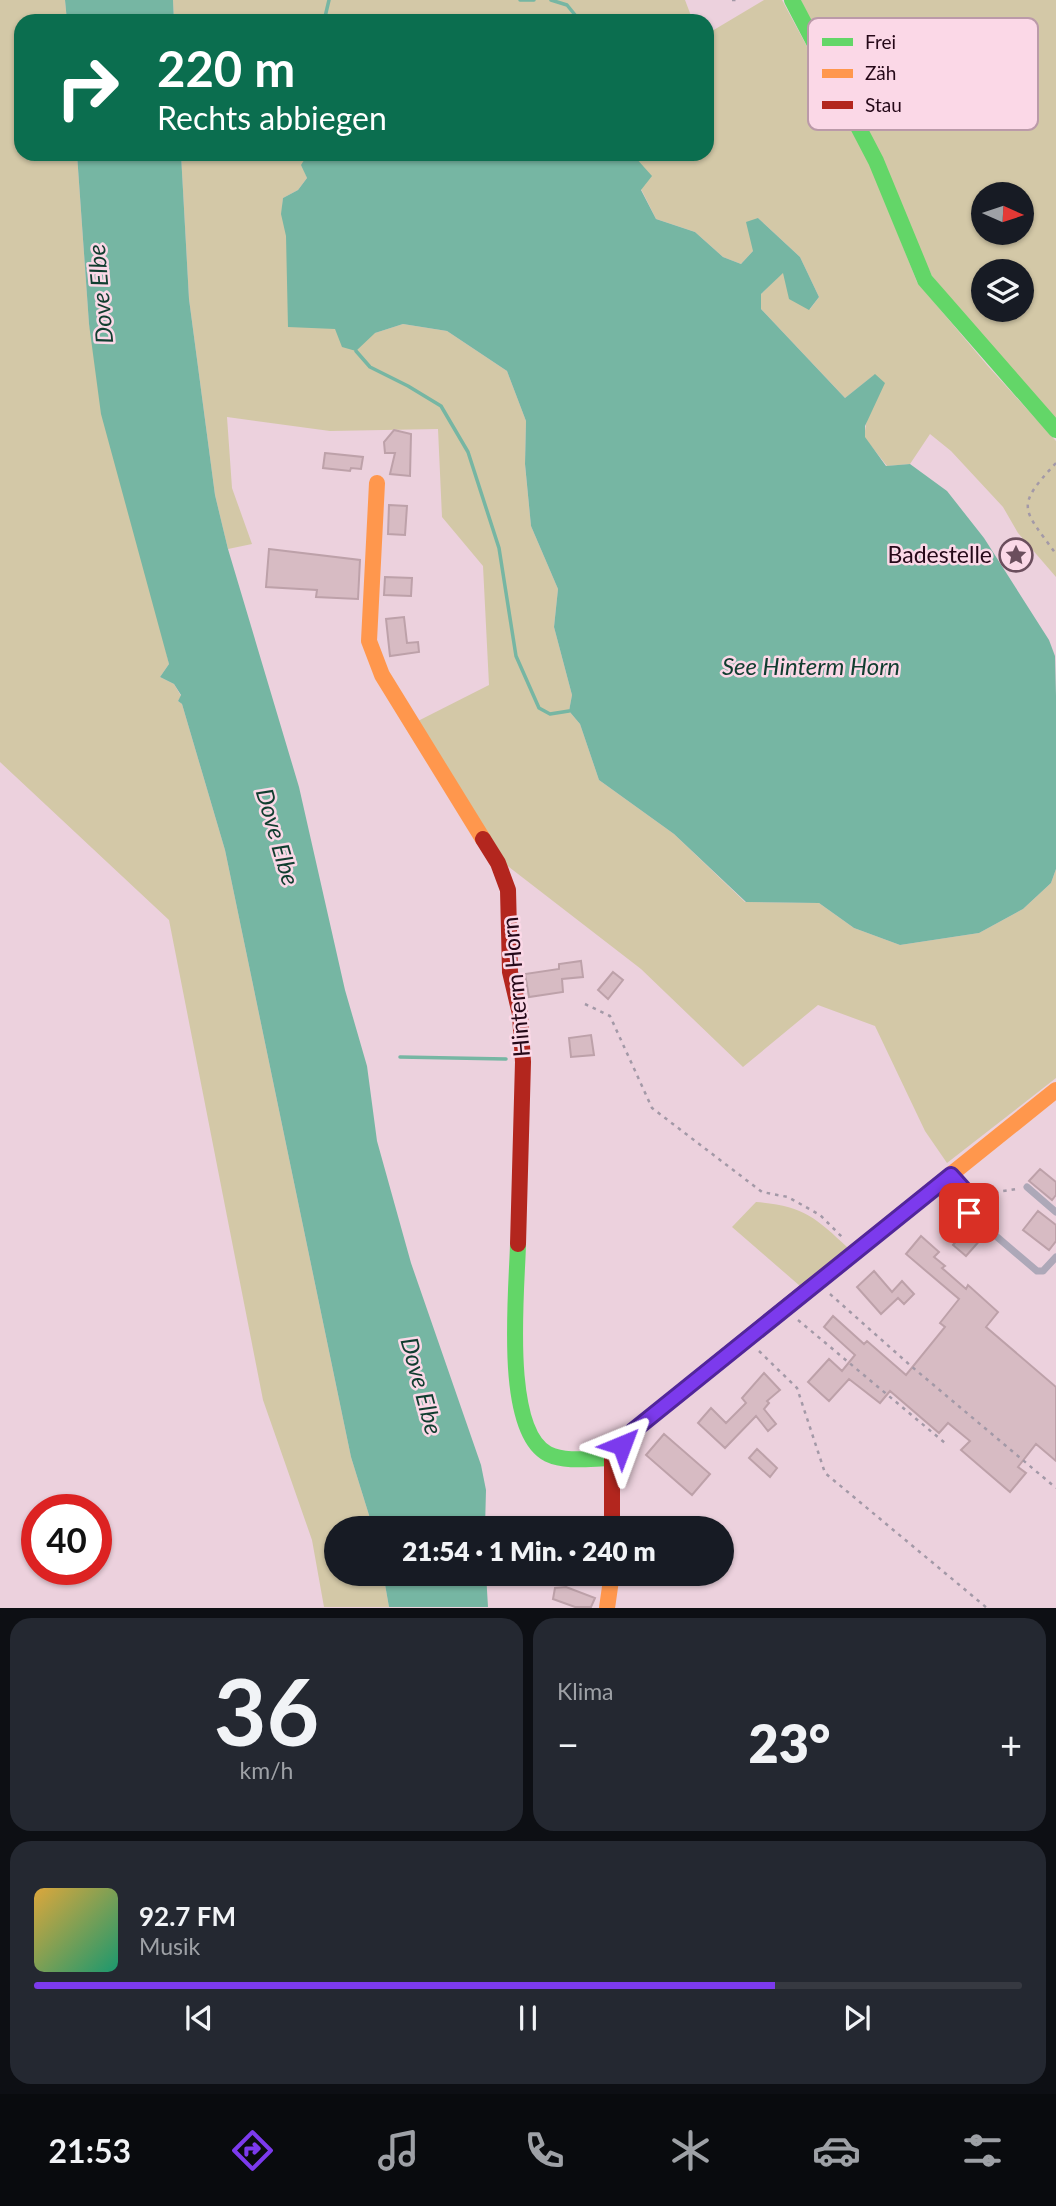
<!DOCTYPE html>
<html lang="de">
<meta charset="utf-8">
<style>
:root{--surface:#171b24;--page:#242831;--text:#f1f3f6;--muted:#9ea1a6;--line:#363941;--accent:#7c3aed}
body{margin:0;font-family:Lato,sans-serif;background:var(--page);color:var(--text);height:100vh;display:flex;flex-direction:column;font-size:26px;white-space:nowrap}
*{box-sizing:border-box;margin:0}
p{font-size:23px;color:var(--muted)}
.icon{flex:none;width:38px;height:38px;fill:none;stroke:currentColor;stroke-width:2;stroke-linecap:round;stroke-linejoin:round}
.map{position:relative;height:1608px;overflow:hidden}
.side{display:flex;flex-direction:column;gap:10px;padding:10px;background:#0d0f14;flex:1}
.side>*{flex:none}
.hud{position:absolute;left:14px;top:14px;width:700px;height:147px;border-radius:21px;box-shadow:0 2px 5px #0004;background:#0b6e4f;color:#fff;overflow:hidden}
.needle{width:46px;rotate:93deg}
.fabs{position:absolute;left:971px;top:182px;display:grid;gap:14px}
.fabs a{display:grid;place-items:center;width:63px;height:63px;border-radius:50%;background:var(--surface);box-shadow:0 2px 5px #0004;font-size:35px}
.speed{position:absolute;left:21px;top:1494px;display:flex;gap:14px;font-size:35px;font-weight:700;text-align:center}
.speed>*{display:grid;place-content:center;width:91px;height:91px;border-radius:50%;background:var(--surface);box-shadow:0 2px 5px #0004;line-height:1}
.speed .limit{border:10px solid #d22;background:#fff;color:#111}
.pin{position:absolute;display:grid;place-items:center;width:60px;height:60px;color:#fff;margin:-30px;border-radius:14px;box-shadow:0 4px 10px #0006}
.me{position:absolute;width:77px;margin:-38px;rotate:44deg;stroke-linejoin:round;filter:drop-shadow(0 0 5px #0008)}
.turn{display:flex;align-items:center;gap:24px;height:147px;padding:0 28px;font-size:32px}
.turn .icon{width:91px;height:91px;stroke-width:2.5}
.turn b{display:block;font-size:49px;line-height:60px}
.big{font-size:52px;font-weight:800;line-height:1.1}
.side .card{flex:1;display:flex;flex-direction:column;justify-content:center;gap:10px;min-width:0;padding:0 24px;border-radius:21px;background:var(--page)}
.side .dial{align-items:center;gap:0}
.dial b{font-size:91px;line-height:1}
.song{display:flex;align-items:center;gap:21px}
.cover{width:84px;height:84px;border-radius:10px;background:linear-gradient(135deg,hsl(40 70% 55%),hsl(160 70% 35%))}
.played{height:7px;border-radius:4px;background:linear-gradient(90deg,var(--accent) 75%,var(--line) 75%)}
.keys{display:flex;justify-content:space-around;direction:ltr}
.heat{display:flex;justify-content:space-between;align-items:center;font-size:38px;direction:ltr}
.side .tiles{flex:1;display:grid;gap:10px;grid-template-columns:1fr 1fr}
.card:last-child{grid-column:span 2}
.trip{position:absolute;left:324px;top:1516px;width:410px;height:70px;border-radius:35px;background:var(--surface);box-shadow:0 2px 5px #0004;font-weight:800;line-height:70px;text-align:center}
.tab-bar{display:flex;height:112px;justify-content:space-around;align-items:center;background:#090b0e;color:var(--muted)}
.tab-bar .icon{width:49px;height:49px}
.tab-bar .active{color:var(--accent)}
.tab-bar b{font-size:32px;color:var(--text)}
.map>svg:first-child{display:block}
.green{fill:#d3c8a7;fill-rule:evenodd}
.water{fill:#76b6a3}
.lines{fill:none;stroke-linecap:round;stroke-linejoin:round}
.stream{stroke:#76b6a3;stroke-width:3.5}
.building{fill:#d7bbc3;stroke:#bda1a9;stroke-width:2}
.path{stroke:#a399a7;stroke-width:2.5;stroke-dasharray:3.5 5;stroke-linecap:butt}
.lane{stroke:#ada8b8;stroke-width:7}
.fast{stroke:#63d668;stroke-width:16}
.slow{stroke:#ff974d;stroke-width:16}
.jam{stroke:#b3261e;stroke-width:16}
.route-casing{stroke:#51269a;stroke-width:18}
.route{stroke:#7c3aed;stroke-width:12}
.labels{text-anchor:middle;stroke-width:5;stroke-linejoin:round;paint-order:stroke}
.poi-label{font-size:23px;fill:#250818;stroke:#fbd8e7;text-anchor:end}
.street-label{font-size:23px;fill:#250818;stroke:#fbd8e7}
.water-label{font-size:24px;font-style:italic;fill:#103d2f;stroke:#fbd8e7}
.key{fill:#fbd8e7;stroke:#bb9aa9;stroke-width:2}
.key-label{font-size:19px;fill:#250818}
</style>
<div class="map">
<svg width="1056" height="1608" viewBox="0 0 1056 1608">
<rect width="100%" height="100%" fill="#ecd1dd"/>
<path class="green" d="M0,0H65L67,21H21V154H77L89,324L169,664L160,677L174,684L181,696L178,701L182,704L225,850L351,1457L373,1528H336V1573H383L389,1607H324L312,1540L263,1400L169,920L0,762Z
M173,0H685L693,21H174Z
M764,0H782L870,164L917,282L987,365L1056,441V577L1018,533L1003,507L951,451L930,434L910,464L887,466L864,437L874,375L845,398L761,309V294L783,272L810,309L819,297L800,257L758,218L753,251L741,264L723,257L695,232L656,219L641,189L635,157L627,154H707V34Z
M801,0H1056V423L932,276ZM984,194H1022V233H984ZM984,271H1022V310H984Z
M181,154H308L302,165L307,178L298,190L283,198C278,242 315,291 335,329L375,333L403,324L447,331L507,371L526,421L525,465L531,526L558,589L554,627L572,695L569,711L580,724L599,780L674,834L745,902L819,903L854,928L900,945L979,933L1023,909L1051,883L1056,869V1078L947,1163L925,1131L875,1026L818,1005L743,1067L641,969L505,864L412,724L489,685L483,566L442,517L438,429L330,431L227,417L232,488L252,544L228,549L215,495L189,299Z
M756,1202C803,1206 815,1217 848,1248L800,1286L732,1227Z"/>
<path class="water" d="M65,0H173L174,21H67Z
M77,154H181L189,299L215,495L228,549L299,787L345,990L367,1066L377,1141L411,1263L481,1465L486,1490L485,1528H373L351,1457L225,850L182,704L178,701L181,695L174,684L160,677L169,664L101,414L89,324Z
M308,154H627L635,157L652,176L641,190L656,219L695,232L723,257L741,264L753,251L746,222L758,218L800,257L819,297L809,310L789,299L783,273L761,294V309L845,398L875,374L885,383L865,426V437L886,466L910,464L947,491L984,538L1049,640L1055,656L1056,696V869L1051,883L1023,909L979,933L900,945L854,928L819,903L746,902L674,834L599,780L580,724L569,711L572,695L554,627L558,589L531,526L525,464L526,421L507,371L447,331L403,324L375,333L356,351L342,347L335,329L288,327L286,236L281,214L283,198L298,190L307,178L301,165Z
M383,1573H486L488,1607H389Z"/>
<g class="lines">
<path class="stream" d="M520,0H534
M551,0L567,5L580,21
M324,21L329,0
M356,351L370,367L408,386L441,406L468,452L499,548L516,656L539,708L550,714L569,711
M400,1057L506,1059"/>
</g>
<path class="building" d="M394,430L411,434L410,476L390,474L395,453H385L384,442Z
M325,453L363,457L361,469L351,468L350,471L323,468Z
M389,505L407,506L405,535L388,534Z
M269,549L360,560L358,599L316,597L317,590L266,587Z
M385,577L412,578L411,596L384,595Z
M404,617L407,643L418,642L419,652L390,656L386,619Z
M581,961L583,977L562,979L563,992L529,997L525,974L559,969V964Z
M613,972L623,980L608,999L598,990Z
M591,1035L594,1055L571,1057L569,1038Z
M1040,1169L1056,1182V1195L1052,1200L1029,1181Z
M1038,1211L1056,1225V1241L1049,1250L1023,1230Z
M969,1226L982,1238L966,1256L953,1245Z
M921,1236L939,1252L934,1257L945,1266L942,1268L966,1289L968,1285L998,1312L986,1327L1056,1387V1461L1036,1444L1018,1467L1026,1473L1010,1492L961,1450L970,1441L948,1423L939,1433L890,1391L880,1403L849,1379L829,1401L808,1382L829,1359L842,1371L855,1355L824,1327L833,1316L864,1344L867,1341L906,1375L945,1327L940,1323L959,1299L906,1254Z
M874,1271L892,1292L902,1281L914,1294L904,1304L898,1298L881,1314L857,1287Z
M764,1373L780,1390L767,1401L769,1403L764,1409L776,1424L768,1431L756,1416L725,1448L698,1423L711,1408L726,1423L746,1403L742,1398Z
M664,1434L710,1474L692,1495L646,1455Z
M757,1449L777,1468L770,1477L749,1458Z
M566,1587L595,1598L591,1607H575L553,1599L555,1588Z"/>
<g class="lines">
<path class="path" d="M732,0H736
M1056,463C1014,508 1023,508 1056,554
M585,1004L610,1016L652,1108L762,1192L788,1197L820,1215L844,1239
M978,1195L1016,1189
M830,1294L911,1366L1056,1488
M798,1320L945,1443
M759,1351L797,1388L825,1473L987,1608"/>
<path class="lane" d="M951,1176L968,1194L969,1213L1037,1271H1043L1056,1257
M1027,1187L1056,1212"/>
<path class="fast" d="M792,0L876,161L925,280L1056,430
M518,1244C517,1290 502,1430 548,1454C567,1463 592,1458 612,1458"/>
<path class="slow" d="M377,483L369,641L382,675L483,839
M812,1286L1056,1090
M607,1608L612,1573"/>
<path class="jam" d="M483,839L498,863L508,890L510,972L520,1014L523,1062L518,1244
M612,1528V1458L633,1431L812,1286"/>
</g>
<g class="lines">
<defs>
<path id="route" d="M622,1445L633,1431L951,1175L968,1194L969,1213"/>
</defs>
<use href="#route" class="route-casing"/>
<use href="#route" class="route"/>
</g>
<defs>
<symbol id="sight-ring" viewBox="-11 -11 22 22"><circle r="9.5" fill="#fbd8e7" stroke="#6b4e5d" stroke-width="1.5"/><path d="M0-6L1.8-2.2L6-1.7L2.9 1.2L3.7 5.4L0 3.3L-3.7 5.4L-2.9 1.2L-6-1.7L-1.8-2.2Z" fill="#6b4e5d"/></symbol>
</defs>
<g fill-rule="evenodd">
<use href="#sight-ring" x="997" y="536" width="38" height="38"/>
</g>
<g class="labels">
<g class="poi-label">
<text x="992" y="563">Badestelle</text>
</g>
<g class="street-label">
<text transform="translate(516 987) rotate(-95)" y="8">Hinterm Horn</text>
</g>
<g class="water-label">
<text transform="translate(101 294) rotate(-95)" y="8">Dove Elbe</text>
<text x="811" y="675">See Hinterm Horn</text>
<text transform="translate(277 837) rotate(74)" y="8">Dove Elbe</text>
<text transform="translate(421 1386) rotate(75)" y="8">Dove Elbe</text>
</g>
</g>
<rect x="808" y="18" width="230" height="112" rx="10" class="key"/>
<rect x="822" y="38" width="31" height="8" fill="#63d668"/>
<rect x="822" y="69" width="31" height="9" fill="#ff974d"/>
<rect x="822" y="101" width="31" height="8" fill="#b3261e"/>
<g class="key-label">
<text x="865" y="49">Frei</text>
<text x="865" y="80">Zäh</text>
<text x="865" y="112">Stau</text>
</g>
</svg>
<div class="fabs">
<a><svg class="needle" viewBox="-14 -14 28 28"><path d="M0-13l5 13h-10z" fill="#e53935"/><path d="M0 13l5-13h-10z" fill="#9ea1a6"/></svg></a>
<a><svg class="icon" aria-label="layers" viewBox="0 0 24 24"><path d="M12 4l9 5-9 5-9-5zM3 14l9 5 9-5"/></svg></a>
</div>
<div class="speed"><div class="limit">40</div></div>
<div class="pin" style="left:969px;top:1213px;background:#d93025"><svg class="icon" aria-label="arrive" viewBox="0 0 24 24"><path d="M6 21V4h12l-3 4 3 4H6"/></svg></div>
<svg class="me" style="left:622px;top:1445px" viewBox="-20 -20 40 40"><path d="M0-17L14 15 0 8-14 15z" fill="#7c3aed" stroke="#fff" stroke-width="4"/></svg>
<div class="trip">21:54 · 1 Min. · 240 m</div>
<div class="hud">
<div class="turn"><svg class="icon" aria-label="right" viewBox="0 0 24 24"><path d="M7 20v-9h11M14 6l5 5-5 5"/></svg><div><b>220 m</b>Rechts abbiegen</div></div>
</div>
</div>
<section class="side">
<div class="tiles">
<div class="card dial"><b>36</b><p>km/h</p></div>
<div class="card"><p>Klima</p>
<div class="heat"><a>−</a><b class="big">23°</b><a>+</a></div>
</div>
<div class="card">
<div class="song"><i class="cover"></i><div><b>92.7 FM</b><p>Musik</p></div></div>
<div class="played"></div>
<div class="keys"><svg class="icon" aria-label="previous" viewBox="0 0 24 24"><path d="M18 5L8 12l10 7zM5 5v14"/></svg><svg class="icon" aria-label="pause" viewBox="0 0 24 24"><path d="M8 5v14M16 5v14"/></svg><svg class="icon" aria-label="next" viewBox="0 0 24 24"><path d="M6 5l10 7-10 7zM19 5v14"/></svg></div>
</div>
</div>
</section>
<nav class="tab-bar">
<b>21:53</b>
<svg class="icon active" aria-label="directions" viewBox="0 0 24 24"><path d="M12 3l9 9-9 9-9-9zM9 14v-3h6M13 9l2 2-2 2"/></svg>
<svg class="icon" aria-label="music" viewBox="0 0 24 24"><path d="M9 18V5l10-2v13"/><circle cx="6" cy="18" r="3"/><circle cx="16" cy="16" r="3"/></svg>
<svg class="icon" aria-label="phone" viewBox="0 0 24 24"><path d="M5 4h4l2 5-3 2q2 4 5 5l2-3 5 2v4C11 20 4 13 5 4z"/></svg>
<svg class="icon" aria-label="climate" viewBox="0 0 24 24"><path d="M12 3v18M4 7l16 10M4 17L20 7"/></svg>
<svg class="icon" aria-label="car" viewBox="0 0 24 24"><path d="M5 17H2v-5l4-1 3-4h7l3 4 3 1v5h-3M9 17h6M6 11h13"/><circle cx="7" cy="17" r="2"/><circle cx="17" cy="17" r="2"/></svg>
<svg class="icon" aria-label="filters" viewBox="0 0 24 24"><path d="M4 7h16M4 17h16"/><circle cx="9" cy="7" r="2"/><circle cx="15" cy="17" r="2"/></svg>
</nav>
